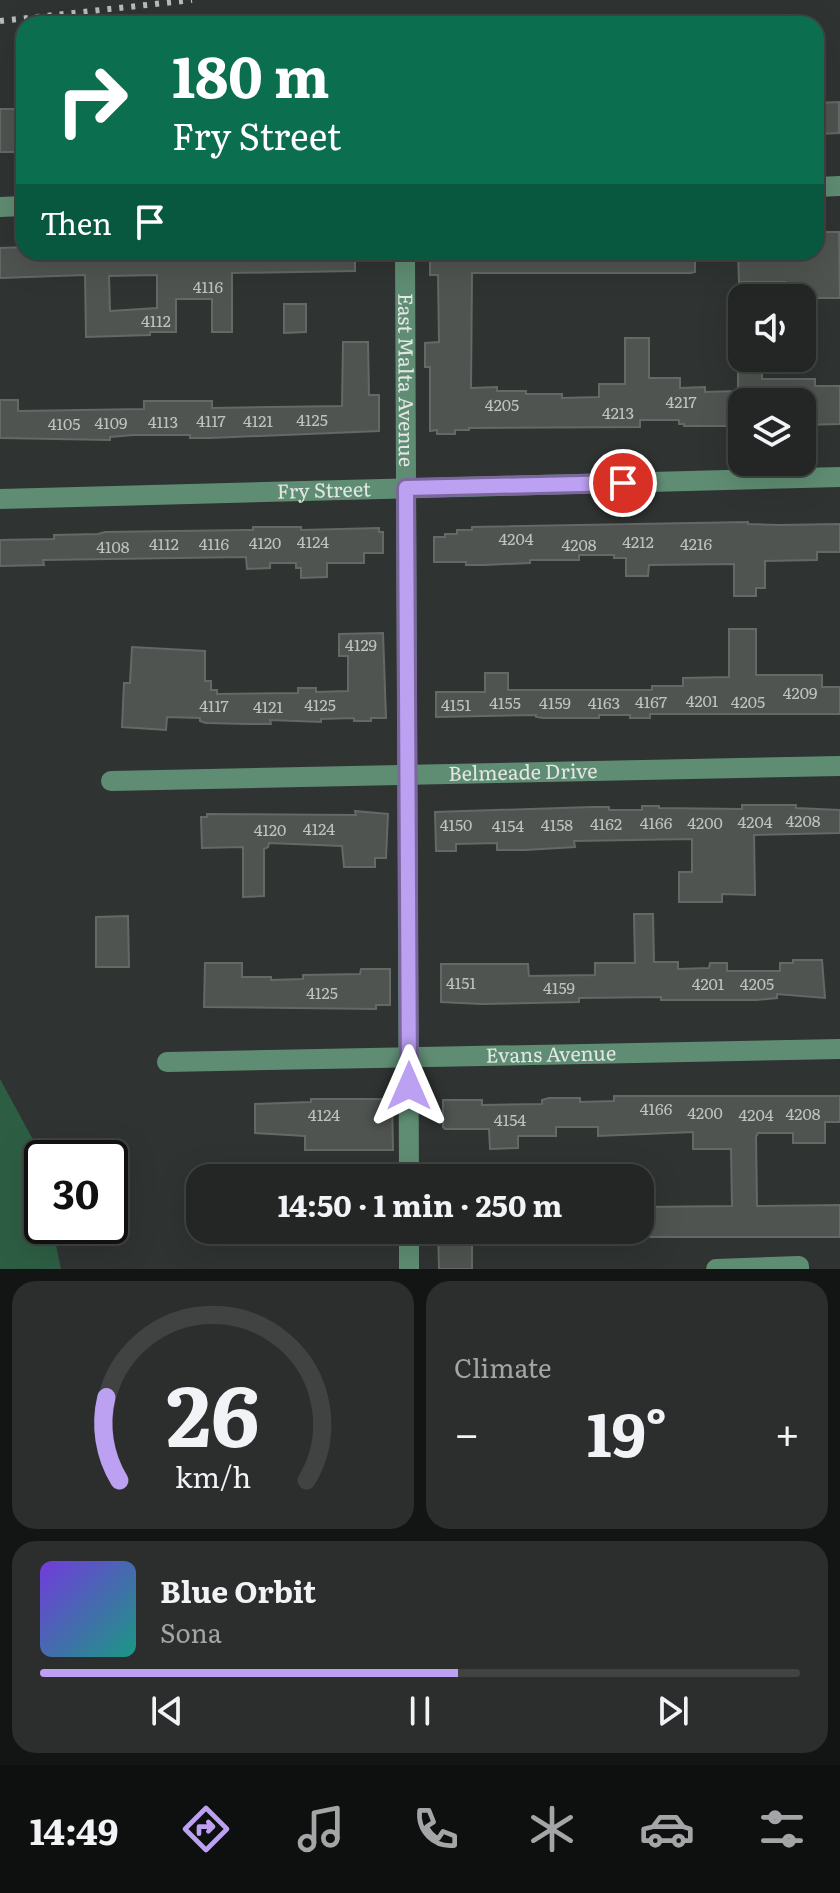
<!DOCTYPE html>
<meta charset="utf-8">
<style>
:root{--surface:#232625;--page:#2b2e2d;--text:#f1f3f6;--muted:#a3a5a7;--line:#404342;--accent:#bca0f2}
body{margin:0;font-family:Literata,serif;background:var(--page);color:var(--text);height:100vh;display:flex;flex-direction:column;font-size:30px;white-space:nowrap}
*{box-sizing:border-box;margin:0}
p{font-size:26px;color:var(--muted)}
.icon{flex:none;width:44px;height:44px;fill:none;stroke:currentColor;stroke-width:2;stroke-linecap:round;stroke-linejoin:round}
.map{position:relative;height:1269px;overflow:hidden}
.sheet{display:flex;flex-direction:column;gap:12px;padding:12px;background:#131514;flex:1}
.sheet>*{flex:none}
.top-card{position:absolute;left:16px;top:16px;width:808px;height:244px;border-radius:24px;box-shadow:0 8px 32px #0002,0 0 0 2px var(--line);background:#0b6e4f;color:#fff;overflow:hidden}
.controls{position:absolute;left:728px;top:284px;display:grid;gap:16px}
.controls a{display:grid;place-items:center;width:88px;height:88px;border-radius:16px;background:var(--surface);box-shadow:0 8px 32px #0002,0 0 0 2px var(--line);font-size:40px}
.speed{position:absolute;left:24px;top:1140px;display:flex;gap:16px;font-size:40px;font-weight:700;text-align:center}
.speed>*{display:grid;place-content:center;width:104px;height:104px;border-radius:50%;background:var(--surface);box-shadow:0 8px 32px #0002,0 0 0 2px var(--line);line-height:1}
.speed .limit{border:4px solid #111;border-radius:12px;background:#fff;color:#111}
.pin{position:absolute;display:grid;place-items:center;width:68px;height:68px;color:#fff;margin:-34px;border:4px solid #fff;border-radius:50%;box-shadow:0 2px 8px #0007}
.me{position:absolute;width:88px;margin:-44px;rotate:0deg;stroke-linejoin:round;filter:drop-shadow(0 0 6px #0008)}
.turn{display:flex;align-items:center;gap:28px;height:168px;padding:0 24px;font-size:36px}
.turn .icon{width:104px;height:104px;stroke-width:2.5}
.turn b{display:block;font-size:56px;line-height:68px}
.then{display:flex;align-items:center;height:76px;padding:0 24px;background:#0003;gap:16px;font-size:30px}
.big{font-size:60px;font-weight:700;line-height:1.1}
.sheet .widget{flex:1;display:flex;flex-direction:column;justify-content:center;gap:12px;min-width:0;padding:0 28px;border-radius:24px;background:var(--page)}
.sheet .dial{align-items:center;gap:0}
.dial svg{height:208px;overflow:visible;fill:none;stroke:var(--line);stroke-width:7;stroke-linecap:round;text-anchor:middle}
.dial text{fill:var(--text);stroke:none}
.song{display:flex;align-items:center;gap:24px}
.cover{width:96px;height:96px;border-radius:12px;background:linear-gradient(135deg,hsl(260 70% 55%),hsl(170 70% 35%))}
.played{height:8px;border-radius:4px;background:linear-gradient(90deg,var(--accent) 55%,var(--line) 55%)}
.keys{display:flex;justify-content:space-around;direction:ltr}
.heat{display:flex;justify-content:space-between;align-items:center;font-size:44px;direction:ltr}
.sheet .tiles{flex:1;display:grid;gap:12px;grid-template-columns:1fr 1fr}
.widget:last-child{grid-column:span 2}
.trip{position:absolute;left:186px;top:1164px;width:468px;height:80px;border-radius:24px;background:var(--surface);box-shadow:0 8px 32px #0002,0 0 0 2px var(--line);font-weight:700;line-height:80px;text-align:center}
.dock{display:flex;height:128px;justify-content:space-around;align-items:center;background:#0e0f0f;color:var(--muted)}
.dock .icon{width:56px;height:56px}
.dock .selected{color:var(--accent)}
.dock b{font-size:36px;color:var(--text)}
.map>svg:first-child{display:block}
.green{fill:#2d5e44}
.building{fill:#4f5451;stroke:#646966;stroke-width:2;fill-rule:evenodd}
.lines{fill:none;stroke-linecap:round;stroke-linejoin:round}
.minor{stroke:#5f8d73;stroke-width:20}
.rail{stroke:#b9bcba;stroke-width:6;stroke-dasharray:4 8;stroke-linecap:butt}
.route-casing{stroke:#7a689d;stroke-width:20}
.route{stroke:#bca0f2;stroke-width:14}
.labels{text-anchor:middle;stroke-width:8;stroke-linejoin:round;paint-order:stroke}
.number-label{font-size:16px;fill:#bec2bf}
.street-label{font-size:20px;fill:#e3e6e4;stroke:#191b19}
</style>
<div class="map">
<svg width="840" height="1269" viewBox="0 0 840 1269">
<rect width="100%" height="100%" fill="#2f3331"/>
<path class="green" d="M0,1079L43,1158L42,1226H52L61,1269H0Z"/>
<path class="building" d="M839,102V133L816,134V103Z
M0,109H20V152H0Z
M816,232H839L840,298H785V282H739L738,252H816Z
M24,247V252H355V271L232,273V332H212V299H176V332H150V335L86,337L85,275L0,278V248ZM157,275V308L110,311L109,276Z
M430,252H695V272L691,273H472L471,388L497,387V391H526V394H562V398L599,397V384H625V338H649V378H680V388L705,387V392L738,391V371H762V379H815V386H840V424L802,425V402H742V426H684V424H679V420H640V427L469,428V430H455V434H437V430L430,431V367H425V343L439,342L438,275H430Z
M284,304H306V332L284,333Z
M343,342H368L369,395H379V431L210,438H190V435H133L110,437V440L0,438V400H18V411L144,409V401H212V408L342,406Z
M748,522V524L778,525L840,524V552H817V560L765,561V588H756V596H734V564L649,565L648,576H626V558H614V555H579V560H530V563L484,565H466V562H434V537H445V534H457V530H472V527Z
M253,527H301V530L379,528V532H383V553H364V563H327V577L301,578V568H296V563H270V568L247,569L246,557L43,560L44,565L0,566V540L54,539V535L98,534L105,532L246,530H253Z
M729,629H756V675H822V687H840V714H650V718H630V715H599V718H543L536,717V715L436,717V692H485V673H508V690H652V686H683V678L729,677Z
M383,633L386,718H371V721H354V718L321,719V722L270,720L271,724H249L206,723L200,721V718L167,717L166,730L122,727L124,683H130L132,647L205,651V681H211V690H217V694L298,693V688H316V692L348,691V656H339V634Z
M742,805H796V808L840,810V833L754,835L755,895L722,894V902H679V872H692V839L574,841L575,847L525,850H497V843L456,844V851H436L435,812L592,807H609V810H642V806H659V808L742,809Z
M355,811L388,814L386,858H375V867H344L342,846L269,843L268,847L264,849V896L243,897V847L202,848L201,817H207V814L356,815Z
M634,914H653L654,962H678V969L709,968L710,963H727V971H780V963H793V960H822L825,998L777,994V998L756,1000H661V997L579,998V1002L481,1004L441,1002V964H528L529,976L595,975V963H635Z
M128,916L129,967H96V917Z
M205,963H242V977H271V980L303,979V975L360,974L361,969H390V1005H376V1009L204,1007Z
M614,1096H840V1122H825V1143H793V1133H758L756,1137L757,1206L840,1205V1237H640V1207L732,1206L731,1149H693V1132L598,1136V1127H556V1136H518V1148L490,1149L489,1129H445L443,1127V1100H482V1105L542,1104V1100L549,1098H580V1102L614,1101Z
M311,1099H392L393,1150H305V1136L255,1133V1104L311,1102Z
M438,1230H472V1269H439Z"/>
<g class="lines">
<g class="minor">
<path d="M816,187L840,186"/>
<path d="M0,207L24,206"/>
<path id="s1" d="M405,252L409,1178"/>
<path id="s2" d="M0,499L840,477"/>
<path id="s3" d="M111,781L840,766"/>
<path id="s4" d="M167,1062L840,1049"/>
<path d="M409,1230V1269"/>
<path d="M716,1269L799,1266V1269"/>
</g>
<path class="rail" d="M0,21L192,0"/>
</g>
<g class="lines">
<defs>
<path id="route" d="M409,1086L406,488L623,483"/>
</defs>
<use href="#route" class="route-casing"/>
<use href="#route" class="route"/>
</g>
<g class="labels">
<g class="number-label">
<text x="208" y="293">4116</text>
<text x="156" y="327">4112</text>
<text x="681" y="408">4217</text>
<text x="502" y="411">4205</text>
<text x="618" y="419">4213</text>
<text x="312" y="426">4125</text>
<text x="211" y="427">4117</text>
<text x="258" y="427">4121</text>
<text x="163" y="428">4113</text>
<text x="111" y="429">4109</text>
<text x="64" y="430">4105</text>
<text x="516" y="545">4204</text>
<text x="313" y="548">4124</text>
<text x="638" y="548">4212</text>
<text x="265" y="549">4120</text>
<text x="164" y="550">4112</text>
<text x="214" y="550">4116</text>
<text x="696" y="550">4216</text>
<text x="579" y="551">4208</text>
<text x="113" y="553">4108</text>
<text x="361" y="651">4129</text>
<text x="800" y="699">4209</text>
<text x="702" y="707">4201</text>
<text x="651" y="708">4167</text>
<text x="748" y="708">4205</text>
<text x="505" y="709">4155</text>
<text x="555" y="709">4159</text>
<text x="604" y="709">4163</text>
<text x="320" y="711">4125</text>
<text x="456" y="711">4151</text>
<text x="214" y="712">4117</text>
<text x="268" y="713">4121</text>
<text x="803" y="827">4208</text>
<text x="755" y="828">4204</text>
<text x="656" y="829">4166</text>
<text x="705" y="829">4200</text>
<text x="606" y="830">4162</text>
<text x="456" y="831">4150</text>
<text x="557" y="831">4158</text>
<text x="508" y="832">4154</text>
<text x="319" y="835">4124</text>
<text x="270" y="836">4120</text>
<text x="461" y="989">4151</text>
<text x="708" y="990">4201</text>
<text x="757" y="990">4205</text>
<text x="559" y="994">4159</text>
<text x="322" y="999">4125</text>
<text x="656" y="1115">4166</text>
<text x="705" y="1119">4200</text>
<text x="803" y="1120">4208</text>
<text x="324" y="1121">4124</text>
<text x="756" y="1121">4204</text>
<text x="510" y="1126">4154</text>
</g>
<g class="street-label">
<text dy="7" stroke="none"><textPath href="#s1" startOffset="128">East Malta Avenue</textPath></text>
<text dy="7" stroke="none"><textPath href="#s2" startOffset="324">Fry Street</textPath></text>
<text dy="7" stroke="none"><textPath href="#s3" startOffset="412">Belmeade Drive</textPath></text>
<text dy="7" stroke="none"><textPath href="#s4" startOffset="384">Evans Avenue</textPath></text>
</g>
</g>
</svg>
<div class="controls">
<a><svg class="icon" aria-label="sound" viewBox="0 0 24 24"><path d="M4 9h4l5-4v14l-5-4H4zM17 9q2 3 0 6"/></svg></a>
<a><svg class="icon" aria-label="layers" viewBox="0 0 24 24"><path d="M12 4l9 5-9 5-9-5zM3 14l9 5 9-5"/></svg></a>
</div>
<div class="speed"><div class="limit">30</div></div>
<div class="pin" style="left:623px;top:483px;background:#d93025"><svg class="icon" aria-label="arrive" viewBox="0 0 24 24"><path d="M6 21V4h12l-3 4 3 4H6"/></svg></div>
<svg class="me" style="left:409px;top:1086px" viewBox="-20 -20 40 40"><path d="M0-17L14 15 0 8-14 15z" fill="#bca0f2" stroke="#fff" stroke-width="4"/></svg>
<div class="trip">14:50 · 1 min · 250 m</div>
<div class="top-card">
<div class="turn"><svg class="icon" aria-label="right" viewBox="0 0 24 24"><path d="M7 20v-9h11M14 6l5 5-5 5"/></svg><div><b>180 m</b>Fry Street</div></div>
<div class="then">Then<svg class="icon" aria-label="arrive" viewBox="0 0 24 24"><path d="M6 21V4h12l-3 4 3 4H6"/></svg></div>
</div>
</div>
<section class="sheet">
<div class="tiles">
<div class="widget dial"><svg viewBox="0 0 100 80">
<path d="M14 69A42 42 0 1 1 86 69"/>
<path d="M14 69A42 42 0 0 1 9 37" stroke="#bca0f2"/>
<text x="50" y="56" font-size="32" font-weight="700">26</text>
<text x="50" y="72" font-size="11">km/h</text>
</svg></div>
<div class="widget"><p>Climate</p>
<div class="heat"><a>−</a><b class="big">19°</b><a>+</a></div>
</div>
<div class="widget">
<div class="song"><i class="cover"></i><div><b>Blue Orbit</b><p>Sona</p></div></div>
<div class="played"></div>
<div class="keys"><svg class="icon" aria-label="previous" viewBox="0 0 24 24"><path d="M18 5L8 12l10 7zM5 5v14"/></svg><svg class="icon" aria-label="pause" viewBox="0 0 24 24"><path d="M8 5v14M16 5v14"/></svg><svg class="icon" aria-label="next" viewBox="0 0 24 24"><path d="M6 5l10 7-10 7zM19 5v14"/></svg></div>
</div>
</div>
</section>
<nav class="dock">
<b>14:49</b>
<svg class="icon selected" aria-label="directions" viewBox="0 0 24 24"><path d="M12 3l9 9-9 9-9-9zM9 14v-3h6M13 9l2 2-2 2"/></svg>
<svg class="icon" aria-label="music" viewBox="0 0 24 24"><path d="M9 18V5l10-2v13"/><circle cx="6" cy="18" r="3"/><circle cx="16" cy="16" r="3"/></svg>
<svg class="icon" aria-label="phone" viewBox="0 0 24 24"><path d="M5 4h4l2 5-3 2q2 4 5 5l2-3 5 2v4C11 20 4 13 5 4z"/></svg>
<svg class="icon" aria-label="climate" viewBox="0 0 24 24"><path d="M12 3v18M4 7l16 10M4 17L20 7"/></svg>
<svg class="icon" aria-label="car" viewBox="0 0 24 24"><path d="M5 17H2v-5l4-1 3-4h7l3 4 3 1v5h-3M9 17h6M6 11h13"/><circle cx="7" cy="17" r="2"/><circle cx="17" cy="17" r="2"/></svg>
<svg class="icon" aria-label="filters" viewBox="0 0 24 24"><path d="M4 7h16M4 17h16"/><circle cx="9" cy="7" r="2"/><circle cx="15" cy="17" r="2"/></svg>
</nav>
